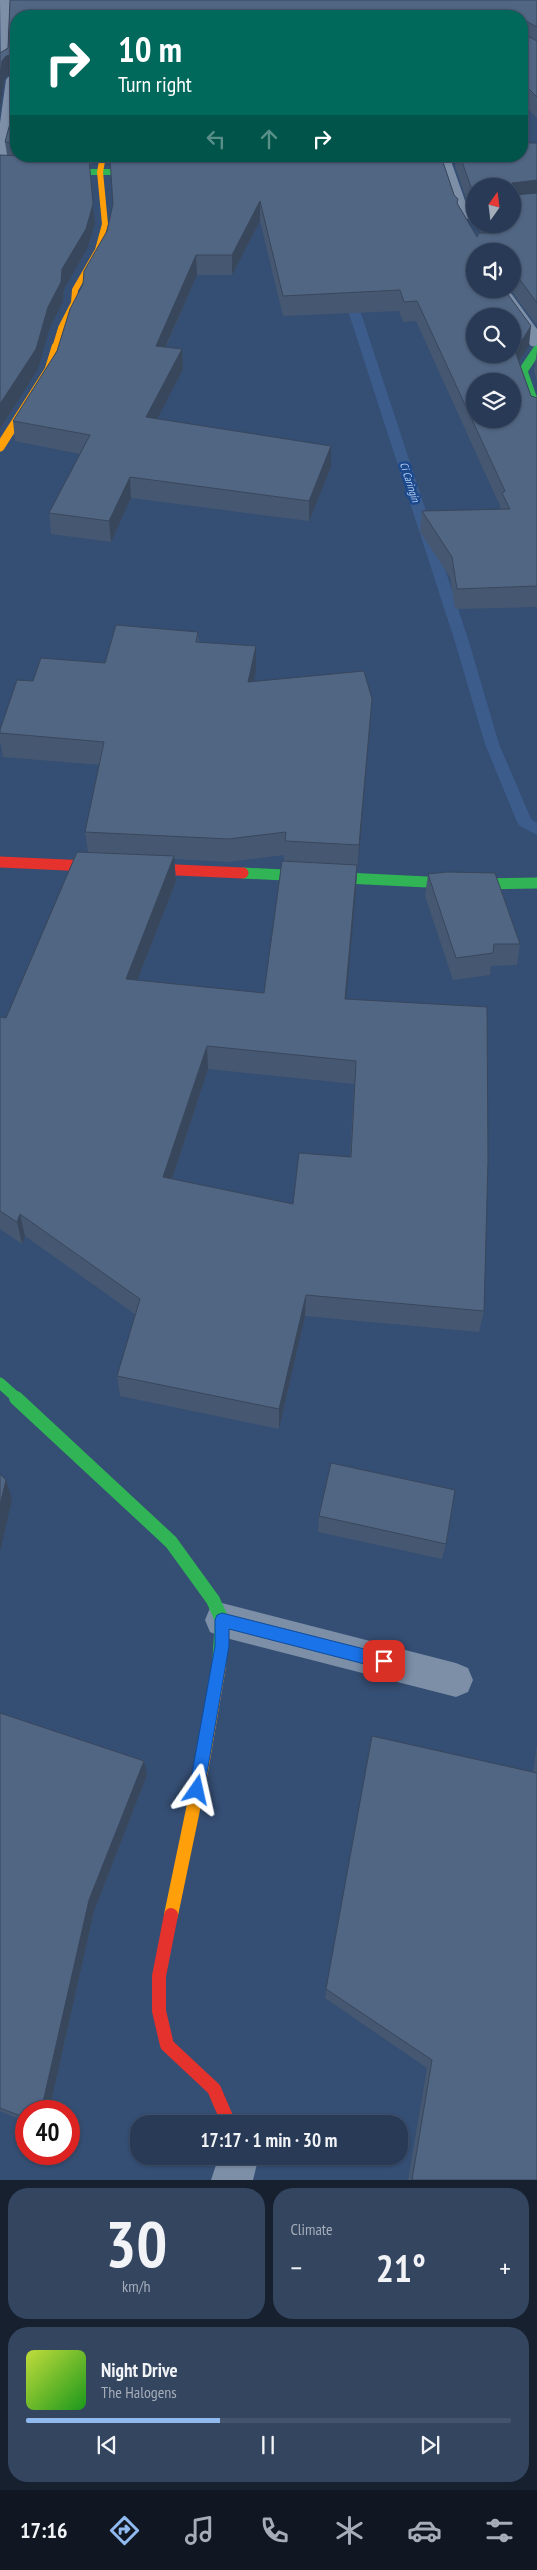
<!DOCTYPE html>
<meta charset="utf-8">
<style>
:root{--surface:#283a56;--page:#344560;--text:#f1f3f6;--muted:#a5adb9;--line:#44546c;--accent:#90b9f0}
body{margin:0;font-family:"PT Sans Narrow",sans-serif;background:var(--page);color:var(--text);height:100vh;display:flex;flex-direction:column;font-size:19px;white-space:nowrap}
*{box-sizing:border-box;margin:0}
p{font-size:16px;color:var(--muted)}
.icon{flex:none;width:28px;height:28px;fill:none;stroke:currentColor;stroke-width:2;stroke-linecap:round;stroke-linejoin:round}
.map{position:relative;height:2180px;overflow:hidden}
.details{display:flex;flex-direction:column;gap:8px;padding:8px;background:#16202f;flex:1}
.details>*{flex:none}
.hud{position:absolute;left:10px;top:10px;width:518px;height:152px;border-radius:20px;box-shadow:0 1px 4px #0004,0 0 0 1px var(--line);background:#00695c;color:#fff;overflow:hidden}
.needle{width:32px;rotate:14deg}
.tools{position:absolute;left:466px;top:178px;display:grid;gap:10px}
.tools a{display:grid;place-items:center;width:55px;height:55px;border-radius:50%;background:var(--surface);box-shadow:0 1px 4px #0004,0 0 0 1px var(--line);font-size:25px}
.speed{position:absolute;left:15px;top:2100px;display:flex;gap:10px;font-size:25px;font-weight:700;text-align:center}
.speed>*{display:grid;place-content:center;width:65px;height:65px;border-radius:50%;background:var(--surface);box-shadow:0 1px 4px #0004,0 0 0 1px var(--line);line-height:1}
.speed .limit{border:8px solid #d22;background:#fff;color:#111}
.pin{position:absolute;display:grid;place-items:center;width:42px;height:42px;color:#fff;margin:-21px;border-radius:10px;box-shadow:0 2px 8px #0006}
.me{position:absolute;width:55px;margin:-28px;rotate:11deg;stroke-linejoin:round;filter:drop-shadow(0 0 4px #0008)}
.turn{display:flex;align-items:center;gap:18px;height:105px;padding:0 25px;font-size:22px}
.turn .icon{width:65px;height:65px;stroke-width:2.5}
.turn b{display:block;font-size:35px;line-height:42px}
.lanes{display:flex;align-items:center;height:48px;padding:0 25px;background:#0003;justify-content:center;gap:25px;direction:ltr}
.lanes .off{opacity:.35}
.big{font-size:38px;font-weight:600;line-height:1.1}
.details .tile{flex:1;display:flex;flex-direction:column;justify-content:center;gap:8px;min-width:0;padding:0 18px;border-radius:20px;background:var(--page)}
.details .dial{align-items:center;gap:0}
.dial b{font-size:65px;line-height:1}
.song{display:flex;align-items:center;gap:15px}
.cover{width:60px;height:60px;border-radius:8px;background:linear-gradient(135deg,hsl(70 70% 55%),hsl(120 70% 35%))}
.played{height:5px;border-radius:2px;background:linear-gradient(90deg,var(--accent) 40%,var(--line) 40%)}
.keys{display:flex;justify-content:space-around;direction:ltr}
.heat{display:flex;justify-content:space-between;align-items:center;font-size:28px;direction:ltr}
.details .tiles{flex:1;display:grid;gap:8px;grid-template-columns:1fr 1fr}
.tile:last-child{grid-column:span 2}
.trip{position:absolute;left:130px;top:2115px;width:278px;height:50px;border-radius:20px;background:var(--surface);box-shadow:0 1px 4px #0004,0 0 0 1px var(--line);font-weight:600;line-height:50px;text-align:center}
.tabs{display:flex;height:80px;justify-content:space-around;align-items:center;background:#101722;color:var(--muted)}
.tabs .icon{width:35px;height:35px}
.tabs .active{color:var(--accent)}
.tabs b{font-size:22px;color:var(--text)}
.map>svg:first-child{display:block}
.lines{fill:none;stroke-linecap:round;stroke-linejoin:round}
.stream{fill:#3c5c8c;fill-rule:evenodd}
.street{fill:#7c8fa7;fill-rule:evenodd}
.fast-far3{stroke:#30b455;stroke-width:6}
.fast-far2{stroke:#30b455;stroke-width:9}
.fast-far1{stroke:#30b455;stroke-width:11}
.fast{stroke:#30b455;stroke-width:14}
.slow-far2{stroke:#ff9f0a;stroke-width:6}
.slow-far1{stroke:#ff9f0a;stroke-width:9}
.slow{stroke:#ff9f0a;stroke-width:14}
.jam-far1{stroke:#e5322d;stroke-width:11}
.jam{stroke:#e5322d;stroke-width:14}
.wall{fill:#465871;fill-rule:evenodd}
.shaded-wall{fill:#39475c}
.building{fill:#516683;stroke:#39475c;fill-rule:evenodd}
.route{fill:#1a73e8;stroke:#114b97}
.labels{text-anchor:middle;stroke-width:5;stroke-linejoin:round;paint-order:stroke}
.far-water-label{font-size:11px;font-style:italic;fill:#b4cff4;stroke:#1c498c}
</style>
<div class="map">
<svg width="537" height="2180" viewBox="0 0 537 2180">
<rect width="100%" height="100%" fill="#354e73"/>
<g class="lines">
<path class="stream" d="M348,289L354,292L469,642L499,744L531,819L537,823V835L520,826L517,822L485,744L455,642L342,292Z"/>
<path class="street" d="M0,0H12L8,67L1,71Z
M16,76V120L8,159L0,164V123L6,80L8,77Z
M435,156H464L462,159L451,161L468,209L475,208V218L462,219L454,214Z
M490,289H508L537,329V347L531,346L512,320V316H510Z
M222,1603L456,1663L468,1668L473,1680L468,1692L456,1697L222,1637L210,1632L205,1620L210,1608Z
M219,2156H259L253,2180H211Z"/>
<path class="fast-far3" d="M0,168L63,172H148"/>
<path class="fast-far2" d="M537,350L523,371L537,411"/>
<path class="fast-far1" d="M243,873L468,884L537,883
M0,1383L18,1399"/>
<path class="fast" d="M16,1398L171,1542L213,1600L222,1620L219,1666"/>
<path class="slow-far2" d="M55,348L61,328L74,303L75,290L98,250L105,224L100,172L103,156"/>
<path class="slow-far1" d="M0,447L49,370L56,347"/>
<path class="slow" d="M171,1915L201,1771L219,1666"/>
<path class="jam-far1" d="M0,862L243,873"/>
<path class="jam" d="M171,1915L159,1976V2011L167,2045L214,2089L229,2124"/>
</g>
<path class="wall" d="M10,0H537V118L521,102V16H16V156H93L91,165H89L95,224L87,249L64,289L63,302L50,327L38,369L0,429V155H7L5,142L16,101V74L8,75L4,80L0,109V53L8,48Z
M537,143V326L510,289H512V251H475L529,346L519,362L531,396L537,398V607L455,609L450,577L420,532L422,511L500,510V506L416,321L403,322L399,311L283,316L260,221L232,275H197L166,347L182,349L183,369L157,418L331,467L309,521L131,498L111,542L51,534L49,513L80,454L15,441L13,421L57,351L83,284L107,231L113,205L111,156H441L458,205L477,237L481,233L475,224H512V186H475V223L473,220L474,208L469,207L455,166L456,156H521Z
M537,351V381L534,371Z
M198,632L199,642L256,670L253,682L372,699L346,999L484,1311L479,1332L305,1316L279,1429L120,1396L117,1376L136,1315L25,1236L22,1244L0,1229V1017L6,1018L88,852L85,832L100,765L3,757L0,741V730L33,681L105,663ZM284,855V861L264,993L137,981L176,881L174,859L228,862ZM208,1069L354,1084L350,1157L293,1204L172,1179Z
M428,874L520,944L517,965L491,966L490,975L453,980L425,896Z
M319,1516L446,1544L442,1559L318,1532Z
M0,1713L147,1775L94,1911L49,2111H26V2122L0,2111Z
M372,1736L533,1772L537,1745V2180H408L427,2068L325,1998Z"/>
<path class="shaded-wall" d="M14,55L16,74L8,75L4,80L0,109V75L2,61L6,56Z
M91,156H93L91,165Z
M537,180V199L512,203V183Z
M260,201V221L232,275V255Z
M93,204L95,224L87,249L64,289L63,302L50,327L38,369L0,429V404L48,307L62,269Z
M196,255L197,275L157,366L156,346Z
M531,326L529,346L512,372L515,351Z
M182,349L183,369L148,437L146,417Z
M331,446V467L309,521V501Z
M130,477L131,498L111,542L109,521Z
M256,646V670L249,706L248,682Z
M372,699L370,722L358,868L359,845Z
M174,856L176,881L128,1004L126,979Z
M357,865L356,890L344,1023L345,999Z
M207,1046L208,1069L165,1200L163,1177Z
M20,1214L25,1236L22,1244L17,1222Z
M306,1295L305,1316L279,1429V1409Z
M6,1480L12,1499L0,1552V1505Z
M144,1761L147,1775L94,1911L49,2111H41L89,1900Z"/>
<path class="building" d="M10,0H537V27L522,19V33L537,41V97L521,81V16H16V143L5,142L16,101V57L14,55L6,56L2,61L0,75V53L8,48Z
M521,143H537V180L512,183L514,195L537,193V303L512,269V251H475V289H504L531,326L515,351L531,396L537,398V586L457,589L452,557L422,511L510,509L502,493L505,491L417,301L404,302L400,290L283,296L260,201L232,255H196L156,346L182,349L146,417L331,446L309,501L130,477L109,521L49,513L90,435L13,421L57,351L70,309L83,284L84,271L107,231L113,204L110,159L349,156H441L454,195L458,199L457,203L477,237L479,233H491L493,230L489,224H512V186H475V188L471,187L460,156H521ZM475,316H512V354H475ZM475,381H512V419H475Z
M0,155L89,159L93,204L86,229L62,269L61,282L48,307L36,349L0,404Z
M116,625L198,632L196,642L256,646L248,682L364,671L372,699L359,845L285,841L286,832L228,839L85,832L104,742L0,733V730L17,680L33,681L41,658L105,663Z
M77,852L174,856L126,979L264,993L282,861L357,865L345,999L487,1007L488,1161L484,1311L306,1295L279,1409L117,1376L140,1299L20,1214L17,1222L0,1211V1017L6,1018ZM207,1046L356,1061L351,1157L299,1153L293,1204L163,1177Z
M447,872L495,873L520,944H494L493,953L456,958L428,874Z
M331,1463L455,1490L446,1544L319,1516Z
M0,1474L6,1480L0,1505Z
M0,1713L144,1761L89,1900L41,2111H26V2118L0,2108Z
M372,1736L537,1773V2180H412L432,2060L326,1989Z"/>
<path class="route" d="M222,1613L384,1654L389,1656L391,1661L389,1666L384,1669L229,1629V1646L204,1790L202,1795L197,1797L192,1795L189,1790L215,1646V1620L217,1615Z"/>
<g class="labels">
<g class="far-water-label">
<text transform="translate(410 482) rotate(72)" y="4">Ci Caringin</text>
</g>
</g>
</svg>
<div class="tools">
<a><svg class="needle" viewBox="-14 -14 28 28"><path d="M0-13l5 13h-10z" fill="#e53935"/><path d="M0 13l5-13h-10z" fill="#a5adb9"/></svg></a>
<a><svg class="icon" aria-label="sound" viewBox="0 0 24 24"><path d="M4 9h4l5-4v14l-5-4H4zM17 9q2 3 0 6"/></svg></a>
<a><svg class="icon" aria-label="search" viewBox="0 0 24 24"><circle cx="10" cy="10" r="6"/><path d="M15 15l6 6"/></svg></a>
<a><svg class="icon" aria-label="layers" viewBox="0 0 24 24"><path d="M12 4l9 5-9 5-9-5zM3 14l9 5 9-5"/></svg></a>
</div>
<div class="speed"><div class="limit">40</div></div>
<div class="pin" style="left:384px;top:1661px;background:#d93025"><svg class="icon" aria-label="arrive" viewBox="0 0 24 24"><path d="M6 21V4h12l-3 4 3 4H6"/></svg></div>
<svg class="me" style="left:197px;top:1790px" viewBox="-20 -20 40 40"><path d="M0-17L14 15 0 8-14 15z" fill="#1a73e8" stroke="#fff" stroke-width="4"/></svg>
<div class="trip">17:17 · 1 min · 30 m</div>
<div class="hud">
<div class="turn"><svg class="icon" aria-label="right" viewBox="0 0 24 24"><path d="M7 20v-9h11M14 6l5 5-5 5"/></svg><div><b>10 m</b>Turn right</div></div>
<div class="lanes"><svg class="icon off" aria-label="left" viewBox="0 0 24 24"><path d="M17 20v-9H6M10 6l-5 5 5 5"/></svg><svg class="icon off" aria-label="ahead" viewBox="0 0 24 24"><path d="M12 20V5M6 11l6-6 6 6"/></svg><svg class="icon" aria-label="right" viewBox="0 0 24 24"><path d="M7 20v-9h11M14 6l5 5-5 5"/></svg></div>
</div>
</div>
<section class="details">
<div class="tiles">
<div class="tile dial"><b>30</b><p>km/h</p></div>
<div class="tile"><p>Climate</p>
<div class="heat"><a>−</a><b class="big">21°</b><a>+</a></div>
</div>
<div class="tile">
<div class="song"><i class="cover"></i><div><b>Night Drive</b><p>The Halogens</p></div></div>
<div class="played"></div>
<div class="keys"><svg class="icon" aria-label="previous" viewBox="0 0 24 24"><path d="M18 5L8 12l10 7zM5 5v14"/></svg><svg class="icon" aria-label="pause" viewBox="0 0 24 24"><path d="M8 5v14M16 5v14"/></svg><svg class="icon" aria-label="next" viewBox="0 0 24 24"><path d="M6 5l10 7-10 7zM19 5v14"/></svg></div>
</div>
</div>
</section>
<nav class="tabs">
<b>17:16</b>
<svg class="icon active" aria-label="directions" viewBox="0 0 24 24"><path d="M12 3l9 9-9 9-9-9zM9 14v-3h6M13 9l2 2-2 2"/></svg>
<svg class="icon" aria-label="music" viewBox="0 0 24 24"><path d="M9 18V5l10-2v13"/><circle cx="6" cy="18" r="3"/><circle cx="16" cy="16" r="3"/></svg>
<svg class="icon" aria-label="phone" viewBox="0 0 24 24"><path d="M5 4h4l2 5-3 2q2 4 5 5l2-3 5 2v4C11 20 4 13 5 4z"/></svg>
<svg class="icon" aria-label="climate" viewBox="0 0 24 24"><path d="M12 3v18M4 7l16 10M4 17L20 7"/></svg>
<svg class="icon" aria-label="car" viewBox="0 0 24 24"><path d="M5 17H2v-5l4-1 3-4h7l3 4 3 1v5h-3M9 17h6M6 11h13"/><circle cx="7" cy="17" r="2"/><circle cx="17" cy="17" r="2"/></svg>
<svg class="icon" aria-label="filters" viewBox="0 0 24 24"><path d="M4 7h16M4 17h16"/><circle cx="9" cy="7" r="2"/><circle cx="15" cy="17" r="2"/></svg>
</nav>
